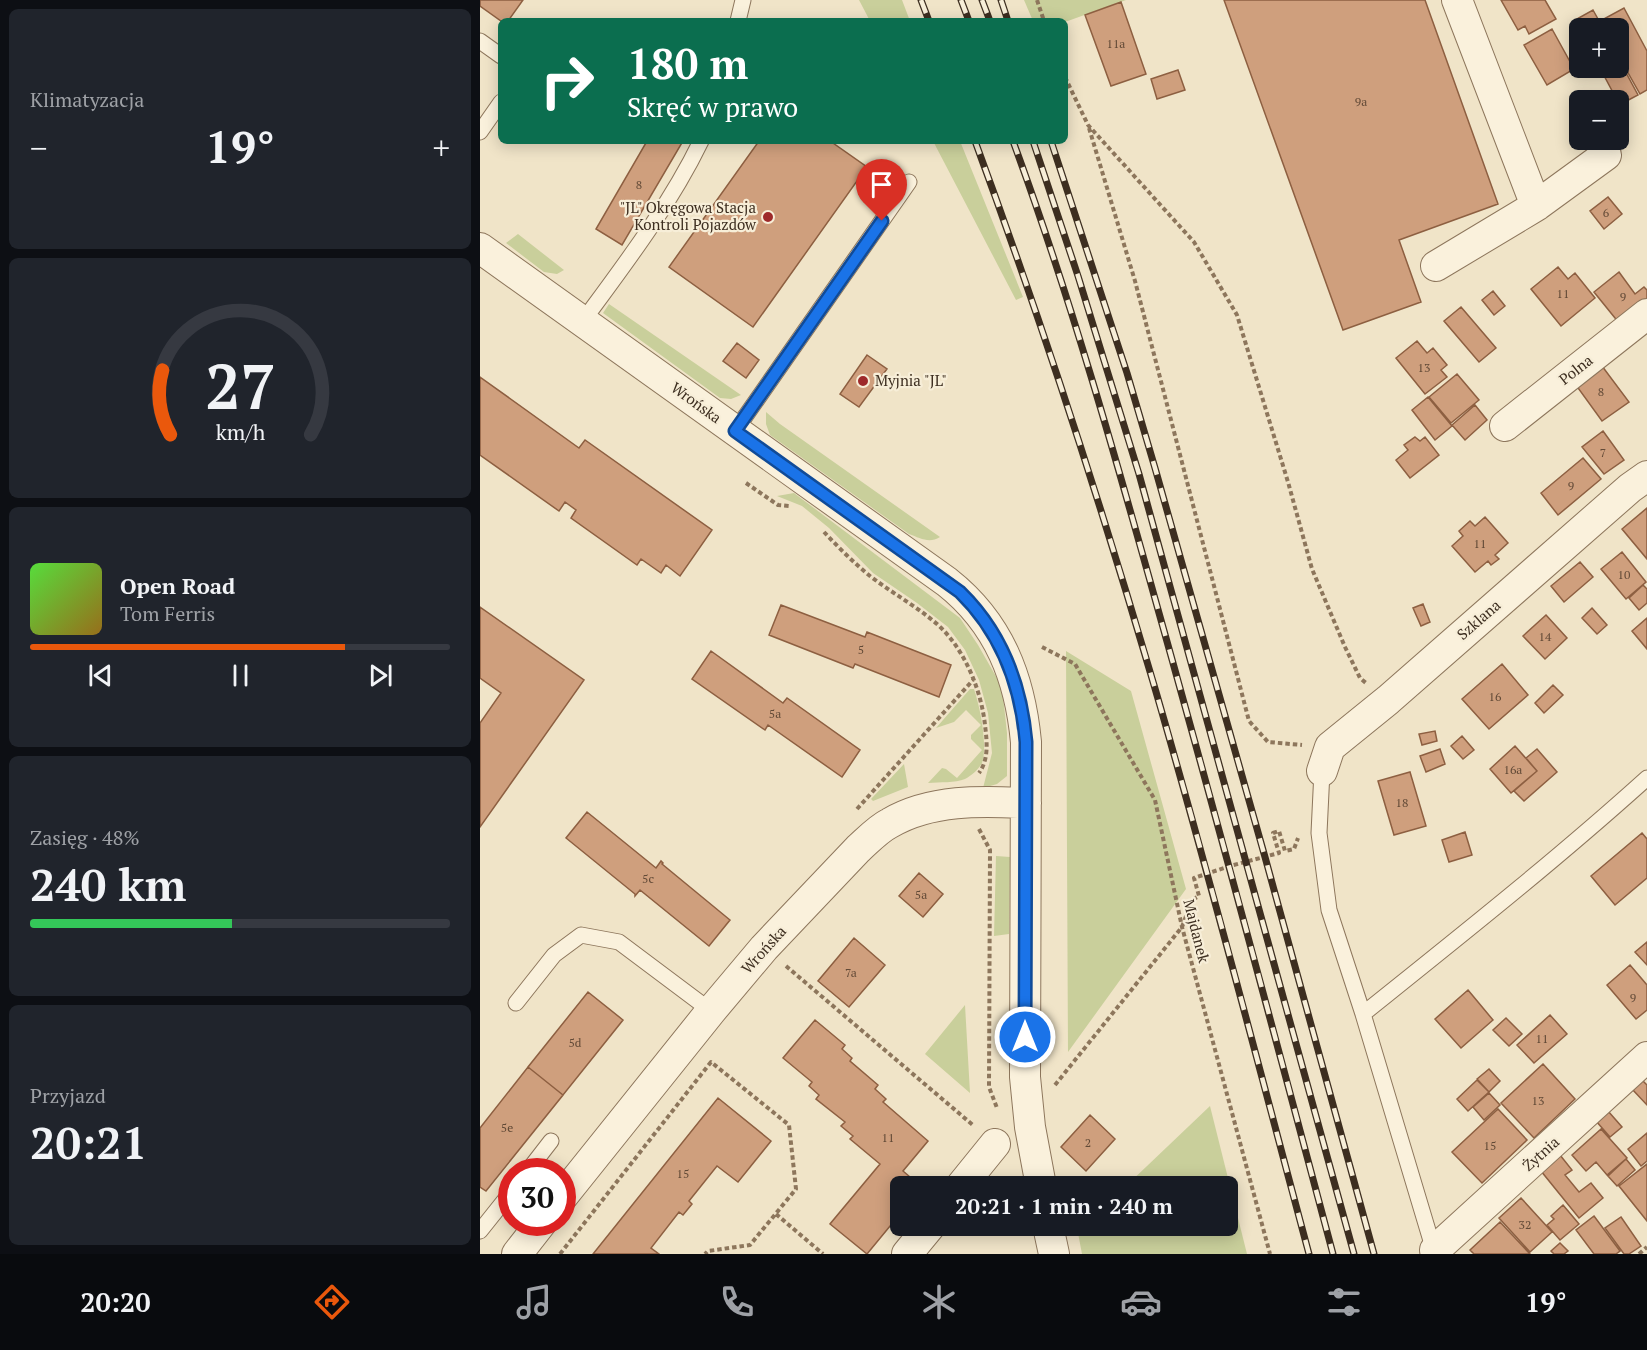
<!DOCTYPE html>
<html lang="pl">
<meta charset="utf-8">
<style>
:root{--surface:#171b24;--page:#20242c;--text:#f1f3f6;--muted:#9ea1a6;--line:#363941;--accent:#ea580c}
body{margin:0;font-family:"PT Serif",serif;background:var(--page);color:var(--text);height:100vh;display:flex;flex-direction:column;font-size:22px;white-space:nowrap}
*{box-sizing:border-box;margin:0}
p{font-size:20px;color:var(--muted)}
.icon{flex:none;width:33px;height:33px;fill:none;stroke:currentColor;stroke-width:2;stroke-linecap:round;stroke-linejoin:round}
.map{position:relative;flex:1;overflow:hidden}
.sheet{display:flex;flex-direction:column;gap:9px;padding:9px;background:#0d0f14;width:480px}
.sheet>*{flex:none}
.guide{position:absolute;left:18px;top:18px;width:570px;height:126px;border-radius:9px;box-shadow:0 3px 15px #0003;background:#0b6e4f;color:#fff;overflow:hidden}
.buttons{position:absolute;left:1089px;top:18px;display:grid;gap:12px}
.buttons a{display:grid;place-items:center;width:60px;height:60px;border-radius:9px;background:var(--surface);box-shadow:0 3px 15px #0003;font-size:30px}
.speed{position:absolute;left:18px;top:1158px;display:flex;gap:12px;font-size:30px;font-weight:700;text-align:center}
.speed>*{display:grid;place-content:center;width:78px;height:78px;border-radius:50%;background:var(--surface);box-shadow:0 3px 15px #0003;line-height:1}
.speed .limit{border:9px solid #d22;background:#fff;color:#111}
.pin{position:absolute;display:grid;place-items:center;width:51px;height:51px;color:#fff;margin:-62px -26px;border-radius:50% 50% 50% 0;rotate:-45deg;box-shadow:0 0 6px #0007}
.pin .icon{rotate:45deg}
.me{position:absolute;width:66px;margin:-33px;rotate:0deg;stroke-linejoin:round;filter:drop-shadow(0 0 4px #0008)}
.turn{display:flex;align-items:center;gap:21px;height:126px;padding:0 30px;font-size:27px}
.turn .icon{width:78px;height:78px;stroke-width:2.5}
.turn b{display:block;font-size:42px;line-height:51px}
.big{font-size:45px;font-weight:600;line-height:1.1}
.sheet .widget{flex:1;display:flex;flex-direction:column;justify-content:center;gap:9px;min-width:0;padding:0 21px;border-radius:9px;background:var(--page)}
.sheet .dial{align-items:center;gap:0}
.dial svg{height:156px;overflow:visible;fill:none;stroke:var(--line);stroke-width:7;stroke-linecap:round;text-anchor:middle}
.dial text{fill:var(--text);stroke:none}
.song{display:flex;align-items:center;gap:18px}
.cover{width:72px;height:72px;border-radius:9px;background:linear-gradient(135deg,hsl(110 70% 55%),hsl(40 70% 35%))}
.played{height:6px;border-radius:3px;background:linear-gradient(90deg,var(--accent) 75%,var(--line) 75%)}
.keys{display:flex;justify-content:space-around;direction:ltr}
.heat{display:flex;justify-content:space-between;align-items:center;font-size:33px;direction:ltr}
.charge{height:9px;border-radius:4px;background:linear-gradient(90deg,#34c759 48%,var(--line) 0)}
.trip{position:absolute;left:410px;top:1176px;width:348px;height:60px;border-radius:9px;background:var(--surface);box-shadow:0 3px 15px #0003;font-weight:600;line-height:60px;text-align:center}
.tabs{display:flex;height:96px;justify-content:space-around;align-items:center;background:#090b0e;color:var(--muted)}
.tabs .icon{width:42px;height:42px}
.tabs .selected{color:var(--accent)}
.tabs b{font-size:27px;color:var(--text)}
main{display:flex;flex:1;min-height:0}
.map>svg:first-child{display:block}
.green{fill:#c9cf9b}
.building{fill:#cf9f7d;stroke:#8d5f41;stroke-width:1.5}
.lines{fill:none;stroke-linecap:round;stroke-linejoin:round}
.lane-casing{stroke:#8d765c;stroke-width:17}
.street-casing{stroke:#8d765c;stroke-width:32}
.path{stroke:#8d765c;stroke-width:4;stroke-dasharray:4.5 3;stroke-linecap:butt}
.lane{stroke:#faf1dc;stroke-width:15}
.street{stroke:#faf1dc;stroke-width:30}
.rail-casing{stroke:#3d2e20;stroke-width:7}
.rail{stroke:#f7eed8;stroke-width:4.5;stroke-dasharray:14;stroke-linecap:butt}
.route-casing{stroke:#114b97;stroke-width:15}
.route{stroke:#1a73e8;stroke-width:10}
.poi-dot{fill:#9e2a2b;stroke:#f7eed8;stroke-width:2}
.labels{text-anchor:middle;stroke-width:4.5;stroke-linejoin:round;paint-order:stroke}
.number-label{font-size:12px;fill:#624a37}
.poi-label{font-size:15px;fill:#3d2e20;stroke:#f7eed8;text-anchor:end}
.street-label{font-size:15px;fill:#3d2e20;stroke:#f7eed8}
</style>
<main>
<section class="sheet">
<div class="widget"><p>Klimatyzacja</p>
<div class="heat"><a>−</a><b class="big">19°</b><a>+</a></div>
</div>
<div class="widget dial"><svg viewBox="0 0 100 80">
<path d="M14 69A42 42 0 1 1 86 69"/>
<path d="M14 69A42 42 0 0 1 10 36" stroke="#ea580c"/>
<text x="50" y="56" font-size="32" font-weight="700">27</text>
<text x="50" y="72" font-size="11">km/h</text>
</svg></div>
<div class="widget">
<div class="song"><i class="cover"></i><div><b>Open Road</b><p>Tom Ferris</p></div></div>
<div class="played"></div>
<div class="keys"><svg class="icon" aria-label="previous" viewBox="0 0 24 24"><path d="M18 5L8 12l10 7zM5 5v14"/></svg><svg class="icon" aria-label="pause" viewBox="0 0 24 24"><path d="M8 5v14M16 5v14"/></svg><svg class="icon" aria-label="next" viewBox="0 0 24 24"><path d="M6 5l10 7-10 7zM19 5v14"/></svg></div>
</div>
<div class="widget"><p>Zasięg · 48%</p><b class="big">240 km</b><div class="charge"></div></div>
<div class="widget"><p>Przyjazd</p><b class="big">20:21</b></div>
</section>
<div class="map">
<svg width="1167" height="1254" viewBox="0 0 1167 1254">
<rect width="100%" height="100%" fill="#f0e4c8"/>
<path class="green" d="M379,0H422L430,21H390Z
M544,0H646L585,22L553,21Z
M453,141H480L543,297L536,300Z
M38,234L84,270L77,274L64,272L26,243Z
M129,304L261,395L251,399L240,398L123,313Z
M286,412L300,424L460,537C449,544 440,538 429,534L290,435L286,424Z
M314,493L480,618L498,645L522,687L527,733V776L517,784L503,788L512,753L508,713L499,680L485,650L468,627L437,603L393,573L349,528L322,506L297,496Z
M586,651L651,691L706,889L588,1052Z
M490,689H494C500,707 508,745 502,763C499,769 491,776 485,779C475,783 460,782 448,783L462,768L466,769L477,778L502,750L491,739V735L501,725L486,710L474,722L456,728Z
M424,764L428,787L393,801L391,799Z
M516,856L530,857L529,934L514,936Z
M485,1005L490,1093L445,1054Z
M730,1106L767,1254H602L598,1233L605,1226H747V1186H646Z"/>
<path class="building" d="M0,0H43L28,21H21L0,6Z
M744,0H945L1018,204L919,240L941,302L863,330Z
M1021,0H1065L1076,19L1049,34L1045,26L1038,30Z
M641,2L666,74L631,86L605,15Z
M1144,8L1167,51V90L1160,94L1138,55V28H1124L1120,21Z
M1113,10L1123,28L1100,29L1095,20Z
M1072,29L1094,69L1067,85L1044,45Z
M1138,58L1158,95L1139,105L1138,100H1137L1120,68H1138Z
M698,70L705,90L677,99L671,79Z
M167,141H203L142,245L116,229Z
M279,141H350L387,167L273,327L189,267Z
M1128,197L1142,214L1124,229L1110,211Z
M1078,267L1088,279L1095,273L1115,298L1081,326L1051,289Z
M1139,272L1155,294L1164,287L1167,290V301L1139,323L1114,292Z
M1013,291L1025,306L1014,315L1002,300Z
M981,307L1016,348L999,362L964,321Z
M937,341L947,353L953,348L967,365L961,370L967,377L945,394L916,358Z
M257,343L279,360L266,378L243,361Z
M387,355L407,369L379,407L360,394Z
M1119,362L1149,402L1122,421L1093,381Z
M977,374L999,400L971,423L949,397Z
M0,377L99,448L105,440L232,530L200,576L186,565L181,573L161,559L157,565L91,518L96,510L85,502L79,511L0,455Z
M948,397L972,426L955,440L932,410Z
M995,405L1007,420L985,440L972,425Z
M1123,431L1144,460L1124,474L1102,447Z
M935,437L940,441L945,437L959,455L930,478L916,460L928,450L924,445Z
M1103,458L1121,479L1078,515L1061,493Z
M1167,508V559L1142,529Z
M1005,517L1028,543L1015,555L1019,559L1011,565L1008,561L995,572L972,546L983,536L979,531L990,521L995,526Z
M1142,552L1166,582L1146,599L1121,569Z
M1100,562L1113,577L1084,602L1071,586Z
M1163,585L1167,589V603L1159,610L1149,598Z
M943,604L950,622L941,626L933,608Z
M301,605L385,637L387,632L471,665L459,697L375,664L373,668L289,635Z
M0,607L104,680L0,827V723L21,693L0,678Z
M1112,608L1127,625L1117,634L1102,618Z
M1066,615L1087,638L1065,659L1043,636Z
M1167,618V649L1152,631Z
M231,651L303,703L307,698L380,750L362,777L288,725L285,730L212,679Z
M1022,664L1048,695L1009,729L982,699Z
M1073,685L1083,695L1064,713L1055,703Z
M955,731L957,741L942,745L939,734Z
M982,736L994,750L983,759L971,746Z
M1035,746L1057,771L1031,793L1010,769Z
M960,749L965,764L946,772L940,756Z
M1057,749L1077,772L1044,801L1034,791L1057,771L1046,758Z
M930,772L946,826L914,835L898,781Z
M107,812L176,868L181,861L183,863L182,864L250,920L229,946L160,890L155,896V894L86,838Z
M985,832L992,855L969,862L962,840Z
M1162,833L1167,839V878L1135,905L1111,876Z
M439,873L463,894L443,917L419,896Z
M374,938L405,965L369,1007L338,981Z
M1167,942V965L1155,952Z
M1150,965L1167,985V1010L1156,1019L1127,985Z
M988,990L1013,1020L981,1048L955,1019Z
M108,992L143,1020L83,1095L48,1067Z
M1070,1015L1087,1034L1054,1063L1037,1045Z
M1026,1018L1042,1034L1029,1046L1013,1030Z
M335,1020L365,1045L362,1049L372,1058L370,1061L398,1085L395,1089L406,1099L403,1102L448,1141L423,1171L437,1183L434,1186H420V1214L387,1254L350,1224L400,1164L370,1139L373,1136L361,1126L365,1122L336,1099L339,1095L329,1086L332,1082L303,1058Z
M1063,1064L1095,1099L1054,1138L1021,1103Z
M48,1067L83,1095L6,1191L0,1187V1128Z
M1009,1069L1020,1081L1009,1092L997,1079Z
M997,1080L1009,1092L988,1111L977,1099Z
M1162,1080L1167,1085V1105L1152,1089Z
M1009,1093L1020,1105L1004,1120L993,1107Z
M238,1098L291,1141L258,1182L237,1166L209,1201L212,1204L203,1215L199,1212L171,1248L179,1254H113Z
M1018,1109L1047,1140L1002,1183L972,1152Z
M1128,1111L1142,1127L1130,1137L1116,1121Z
M610,1115L635,1139L606,1171L581,1147Z
M1121,1129L1147,1158L1127,1175L1116,1162L1106,1171L1092,1155Z
M1167,1133V1161L1161,1166L1148,1149Z
M1080,1155L1092,1170L1085,1175L1099,1192L1111,1183L1123,1198L1099,1218L1061,1171Z
M1146,1159L1155,1170L1137,1186L1128,1176Z
M1167,1164V1221L1139,1186Z
M1041,1198L1072,1232L1050,1252L1019,1218Z
M1083,1205L1099,1224L1080,1240L1067,1225L1074,1219L1071,1216Z
M1114,1216L1140,1251L1136,1254H1114L1096,1230Z
M1141,1217L1161,1246L1149,1254H1144L1125,1228Z
M1020,1222L1050,1254H994L990,1250Z
M1080,1243L1088,1251L1084,1254H1074L1071,1251Z"/>
<g class="lines">
<defs>
<path id="lane" d="M258,21L263,0
M0,41L21,56
M0,132L21,102
M103,321C145,264 190,205 221,141
M255,431L429,182
M842,771L839,833L849,910L883,1014L955,1254
M36,1003L74,955L101,935L139,942L231,1011
M883,1014C979,937 1075,861 1167,778
M47,1172L71,1141
M0,1231L32,1191"/>
<path id="street" d="M1056,206L1126,155
M0,248L467,582C519,623 540,678 546,742L545,1077L550,1127L561,1186
M956,266L1056,206L977,0
M1025,426L1167,314
M842,771L850,747L908,700L1150,488L1167,476
M481,1186L515,1144
M82,1197L231,1011L284,948L378,849C388,840 398,829 410,823C451,799 501,801 546,803
M568,1226L574,1254
M955,1250L1167,1057
M37,1254L62,1222
M427,1254L450,1226"/>
</defs>
<use href="#lane" class="lane-casing"/>
<use href="#street" class="street-casing"/>
<path class="path" d="M557,0L564,21
M585,77L608,125L714,242L757,315L808,482L832,569L865,647L880,678L886,683
M609,128L655,281L769,721L788,742L822,745
M266,483L298,505L309,506
M344,532C358,547 374,563 390,576C412,593 436,606 457,624C484,648 501,689 505,725C507,742 509,759 499,773
M562,647L595,664L675,800L702,927L790,1254
M377,809L493,680
M499,829L510,850L509,1087L517,1108
M306,966L494,1126
M575,1085L702,927L712,900L719,896L714,878L750,866L799,853L793,833L799,831L805,851L814,849L818,838
M296,1214L343,1254
M80,1254L231,1062L309,1125L316,1189L270,1245L228,1251L225,1254
M1159,1254L1167,1247"/>
<use href="#lane" class="lane"/>
<use href="#street" class="street"/>
<defs>
<path id="rail" d="M441,0L449,21
M481,0L489,21
M502,0L510,21
M521,0L528,21
M495,141C561,320 620,501 674,685C729,873 778,1064 829,1254
M533,141C590,296 635,455 679,613C739,826 796,1040 853,1254
M553,141L598,276L659,474L874,1254
M571,141L647,373L675,468L785,857L894,1254"/>
</defs>
<use href="#rail" class="rail-casing"/>
<use href="#rail" class="rail"/>
</g>
<g class="lines">
<defs>
<path id="route" d="M402,221L255,431L480,592C522,633 541,685 546,742L545,1037"/>
</defs>
<use href="#route" class="route-casing"/>
<use href="#route" class="route"/>
</g>
<g class="poi-dot">
<circle cx="288" cy="217" r="6"/>
<circle cx="383" cy="381" r="6"/>
</g>
<g class="labels">
<g class="number-label">
<text x="636" y="48">11a</text>
<text x="881" y="106">9a</text>
<text x="159" y="189">8</text>
<text x="1126" y="217">6</text>
<text x="1083" y="298">11</text>
<text x="1143" y="301">9</text>
<text x="944" y="372">13</text>
<text x="1121" y="396">8</text>
<text x="1123" y="457">7</text>
<text x="1091" y="490">9</text>
<text x="1000" y="548">11</text>
<text x="1144" y="579">10</text>
<text x="1065" y="641">14</text>
<text x="381" y="654">5</text>
<text x="1015" y="701">16</text>
<text x="295" y="718">5a</text>
<text x="1033" y="774">16a</text>
<text x="922" y="807">18</text>
<text x="168" y="883">5c</text>
<text x="441" y="899">5a</text>
<text x="371" y="977">7a</text>
<text x="1153" y="1002">9</text>
<text x="1062" y="1043">11</text>
<text x="95" y="1047">5d</text>
<text x="1058" y="1105">13</text>
<text x="27" y="1132">5e</text>
<text x="408" y="1142">11</text>
<text x="608" y="1147">2</text>
<text x="1010" y="1150">15</text>
<text x="203" y="1178">15</text>
<text x="1045" y="1229">32</text>
</g>
<g class="poi-label">
<text x="276" y="213">"JL" Okręgowa Stacja<tspan x="276" dy="17">Kontroli Pojazdów</tspan></text>
<text x="395" y="386" text-anchor="start">Myjnia "JL"</text>
</g>
<g class="street-label">
<text transform="translate(1096 370) rotate(-38)" y="5">Polna</text>
<text transform="translate(216 403) rotate(36)" y="5">Wrońska</text>
<text transform="translate(999 620) rotate(-41)" y="5">Szklana</text>
<text transform="translate(716 931) rotate(76)" y="5">Majdanek</text>
<text transform="translate(284 950) rotate(-48)" y="5">Wrońska</text>
<text transform="translate(1061 1154) rotate(-42)" y="5">Żytnia</text>
</g>
</g>
</svg>
<div class="buttons">
<a>+</a>
<a>−</a>
</div>
<div class="speed"><div class="limit">30</div></div>
<div class="pin" style="left:402px;top:221px;background:#d93025"><svg class="icon" aria-label="arrive" viewBox="0 0 24 24"><path d="M6 21V4h12l-3 4 3 4H6"/></svg></div>
<svg class="me" style="left:545px;top:1037px" viewBox="-20 -20 40 40"><circle r="17" fill="#1a73e8" stroke="#fff" stroke-width="3"/><path d="M0-11L8 9 0 5-8 9z" fill="#fff"/></svg>
<div class="trip">20:21 · 1 min · 240 m</div>
<div class="guide">
<div class="turn"><svg class="icon" aria-label="right" viewBox="0 0 24 24"><path d="M7 20v-9h11M14 6l5 5-5 5"/></svg><div><b>180 m</b>Skręć w prawo</div></div>
</div>
</div>
</main>
<nav class="tabs">
<b>20:20</b>
<svg class="icon selected" aria-label="directions" viewBox="0 0 24 24"><path d="M12 3l9 9-9 9-9-9zM9 14v-3h6M13 9l2 2-2 2"/></svg>
<svg class="icon" aria-label="music" viewBox="0 0 24 24"><path d="M9 18V5l10-2v13"/><circle cx="6" cy="18" r="3"/><circle cx="16" cy="16" r="3"/></svg>
<svg class="icon" aria-label="phone" viewBox="0 0 24 24"><path d="M5 4h4l2 5-3 2q2 4 5 5l2-3 5 2v4C11 20 4 13 5 4z"/></svg>
<svg class="icon" aria-label="climate" viewBox="0 0 24 24"><path d="M12 3v18M4 7l16 10M4 17L20 7"/></svg>
<svg class="icon" aria-label="car" viewBox="0 0 24 24"><path d="M5 17H2v-5l4-1 3-4h7l3 4 3 1v5h-3M9 17h6M6 11h13"/><circle cx="7" cy="17" r="2"/><circle cx="17" cy="17" r="2"/></svg>
<svg class="icon" aria-label="filters" viewBox="0 0 24 24"><path d="M4 7h16M4 17h16"/><circle cx="9" cy="7" r="2"/><circle cx="15" cy="17" r="2"/></svg>
<b>19°</b>
</nav>
